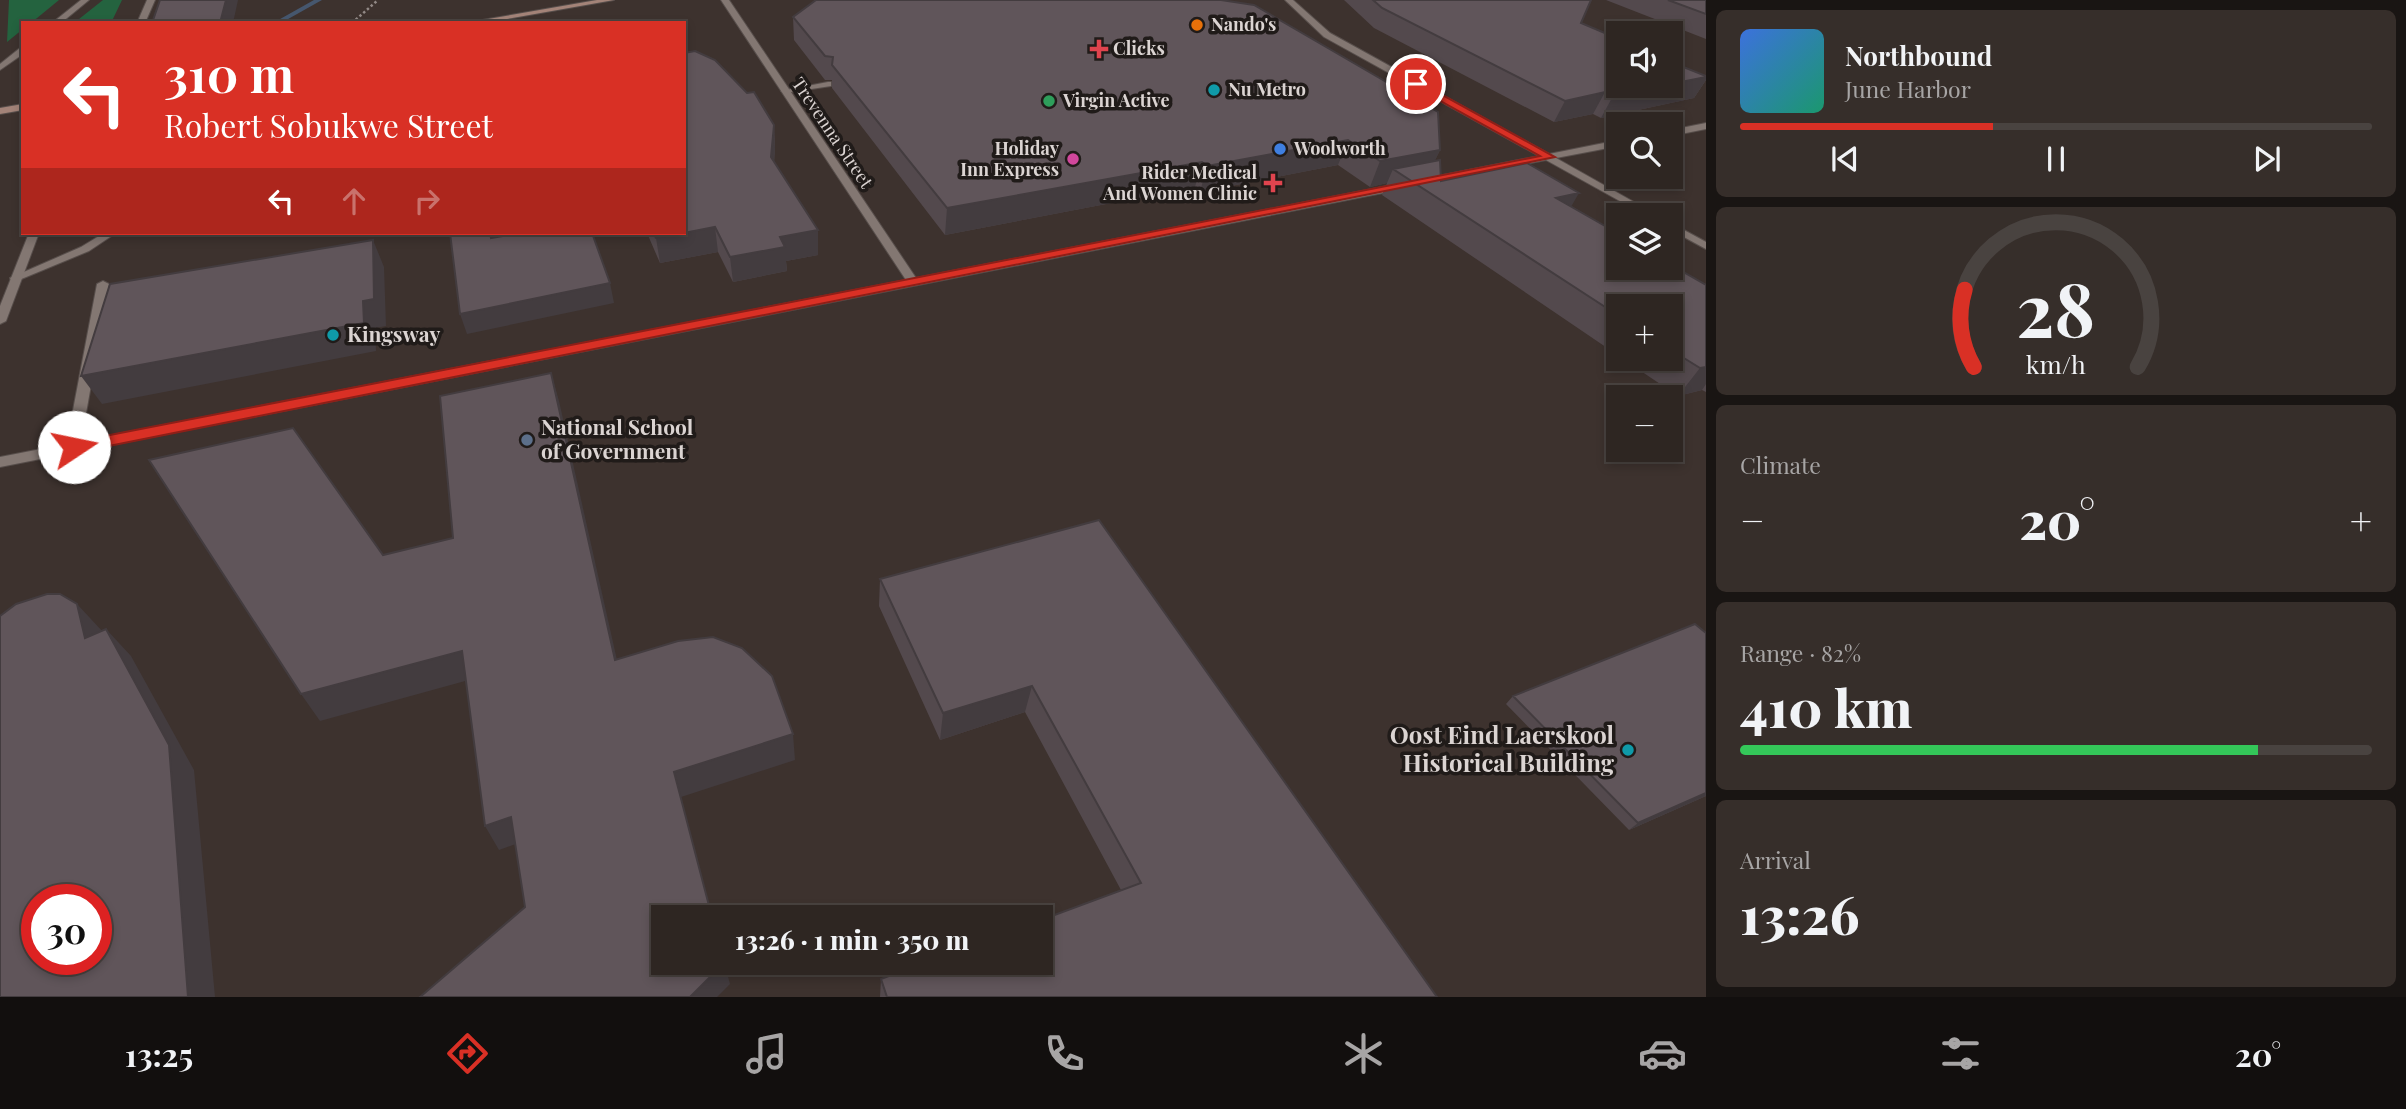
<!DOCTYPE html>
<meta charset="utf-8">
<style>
:root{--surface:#2e2622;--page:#362e2a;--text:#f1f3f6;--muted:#a7a5a5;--line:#494340;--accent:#d93025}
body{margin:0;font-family:"Playfair Display",serif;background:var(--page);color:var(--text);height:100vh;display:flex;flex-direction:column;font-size:26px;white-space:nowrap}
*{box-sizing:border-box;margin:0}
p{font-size:23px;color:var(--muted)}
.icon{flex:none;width:38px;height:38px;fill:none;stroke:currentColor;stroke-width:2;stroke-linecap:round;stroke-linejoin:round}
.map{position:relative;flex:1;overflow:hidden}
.side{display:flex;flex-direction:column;gap:10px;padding:10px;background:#191513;width:700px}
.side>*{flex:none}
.banner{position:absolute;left:21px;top:21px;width:665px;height:214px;border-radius:0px;box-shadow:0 4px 10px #0003,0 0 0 2px var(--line);background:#d93025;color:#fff;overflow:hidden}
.tools{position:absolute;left:1606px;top:21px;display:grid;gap:14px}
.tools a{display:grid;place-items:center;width:77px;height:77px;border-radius:0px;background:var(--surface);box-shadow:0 4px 10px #0003,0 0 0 2px var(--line);font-size:35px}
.speed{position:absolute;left:21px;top:884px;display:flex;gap:14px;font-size:35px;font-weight:700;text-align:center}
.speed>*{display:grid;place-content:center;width:91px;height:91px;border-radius:50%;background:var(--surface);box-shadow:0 4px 10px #0003,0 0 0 2px var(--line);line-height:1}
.speed .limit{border:10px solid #d22;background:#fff;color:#111}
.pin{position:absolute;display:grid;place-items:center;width:60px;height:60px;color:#fff;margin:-30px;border:4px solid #fff;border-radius:50%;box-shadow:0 2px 7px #0007}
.me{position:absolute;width:77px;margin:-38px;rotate:79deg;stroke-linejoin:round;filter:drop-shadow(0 0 5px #0008)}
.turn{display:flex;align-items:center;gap:24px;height:147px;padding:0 28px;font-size:32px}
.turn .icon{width:91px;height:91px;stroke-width:2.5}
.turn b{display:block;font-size:49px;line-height:60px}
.lanes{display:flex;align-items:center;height:66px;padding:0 28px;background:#0003;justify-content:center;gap:35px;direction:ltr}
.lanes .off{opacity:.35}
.big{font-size:52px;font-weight:800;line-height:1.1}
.side .card{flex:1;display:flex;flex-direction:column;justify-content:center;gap:10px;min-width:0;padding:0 24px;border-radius:10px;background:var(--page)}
.side .dial{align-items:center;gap:0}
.dial svg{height:182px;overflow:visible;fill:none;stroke:var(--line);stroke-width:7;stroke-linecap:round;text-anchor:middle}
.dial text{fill:var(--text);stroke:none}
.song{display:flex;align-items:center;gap:21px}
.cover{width:84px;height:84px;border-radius:10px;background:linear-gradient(135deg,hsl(220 70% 55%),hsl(160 70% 35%))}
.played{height:7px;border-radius:4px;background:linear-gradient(90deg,var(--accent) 40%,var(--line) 40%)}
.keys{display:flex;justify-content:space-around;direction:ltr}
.heat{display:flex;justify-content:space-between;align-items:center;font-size:38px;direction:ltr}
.charge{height:10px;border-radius:5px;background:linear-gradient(90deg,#34c759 82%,var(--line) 0)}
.trip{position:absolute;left:651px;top:905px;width:402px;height:70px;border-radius:0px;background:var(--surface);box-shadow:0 4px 10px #0003,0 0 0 2px var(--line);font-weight:800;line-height:70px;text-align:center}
.tabs{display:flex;height:112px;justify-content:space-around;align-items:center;background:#120f0e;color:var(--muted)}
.tabs .icon{width:49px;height:49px}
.tabs .active{color:var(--accent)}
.tabs b{font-size:32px;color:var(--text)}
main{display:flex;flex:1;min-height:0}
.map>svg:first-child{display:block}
.green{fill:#24633f}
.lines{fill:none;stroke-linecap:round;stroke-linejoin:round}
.stream{fill:#46576e;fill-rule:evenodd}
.service-casing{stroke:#574e4b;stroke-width:2}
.minor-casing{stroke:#574e4b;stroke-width:2}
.tertiary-casing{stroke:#574e4b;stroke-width:2}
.secondary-casing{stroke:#574e4b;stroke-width:2}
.path{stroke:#928986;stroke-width:2.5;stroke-dasharray:2.5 2.5;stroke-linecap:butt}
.service{fill:#837772;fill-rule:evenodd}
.minor{fill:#837772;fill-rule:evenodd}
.tertiary{fill:#837772;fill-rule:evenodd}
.secondary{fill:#a38378;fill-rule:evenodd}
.wall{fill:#53494d}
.shaded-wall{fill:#433c3f}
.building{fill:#60555a;stroke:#433c3f;stroke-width:2;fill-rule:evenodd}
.route{fill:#d93025;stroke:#8d1f18;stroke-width:2}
.food-dot{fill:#e8710a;stroke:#201b19;stroke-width:2.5}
.health-dot{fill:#e0444e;stroke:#201b19;stroke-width:2.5}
.culture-dot{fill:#0f9aa8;stroke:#201b19;stroke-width:2.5}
.leisure-dot{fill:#2e9e5b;stroke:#201b19;stroke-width:2.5}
.shop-dot{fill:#3f7fe0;stroke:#201b19;stroke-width:2.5}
.hotel-dot{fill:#d1479c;stroke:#201b19;stroke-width:2.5}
.service-dot{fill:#5c6f8a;stroke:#201b19;stroke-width:2.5}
.labels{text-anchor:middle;stroke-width:7;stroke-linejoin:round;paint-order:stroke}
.far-poi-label{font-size:18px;font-weight:bold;fill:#dbd4d2;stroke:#201b19;text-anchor:start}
.far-street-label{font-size:18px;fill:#dbd4d2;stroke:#201b19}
.poi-label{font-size:21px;font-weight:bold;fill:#dbd4d2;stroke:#201b19;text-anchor:start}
.near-poi-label{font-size:24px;font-weight:bold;fill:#dbd4d2;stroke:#201b19;text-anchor:end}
</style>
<main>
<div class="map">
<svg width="1706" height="997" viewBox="0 0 1706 997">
<rect width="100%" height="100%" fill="#3d322e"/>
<path class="green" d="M9,0H59L31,23H23V29L7,42Z
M103,0H122L111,23H74Z"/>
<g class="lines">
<path class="stream" d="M314,0H322L281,23H273Z"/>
<defs>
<path id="service" d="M828,82H831V86L785,93L781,91Z
M103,281L109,284L80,447L73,452L66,447L97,284Z"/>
<path id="minor" d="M721,0H729L916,278L1403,183L1408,186L1403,189L0,467V457L906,280Z
M1285,0H1293L1330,33L1549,154L1619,140V146L1556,158L1657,215H1645L1546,160L1420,184L1418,182L1423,179L1539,156L1324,37Z
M1706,123V129L1671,136V130Z
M1671,223L1706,242V249L1671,230Z
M104,233H116L89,251L19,280H11L10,278L81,247Z"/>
<path id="tertiary" d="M81,0H89L61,23H52Z
M147,0H155L145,23H137Z
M20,48H23V54L0,70V64Z
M29,233H39L6,321L0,324V306Z"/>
<path id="secondary" d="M597,0H614L484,23H465Z
M23,104V110L0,114V108Z"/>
</defs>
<use href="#service" class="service-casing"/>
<use href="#minor" class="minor-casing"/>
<use href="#tertiary" class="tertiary-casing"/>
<use href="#secondary" class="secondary-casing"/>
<path class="path" d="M352,23L378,0"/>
<use href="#service" class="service"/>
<use href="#minor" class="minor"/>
<use href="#tertiary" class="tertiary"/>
<use href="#secondary" class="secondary"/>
</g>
<path class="wall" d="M1344,0H1591L1581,23L1706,76V80L1694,98L1601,118L1593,114L1554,122L1374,28Z
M1606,0H1706V39Z
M793,17L1440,150L1434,162L1441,181L1571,206L1706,285V392L1702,390L1678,396L1623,359H1671V306H1619V356L1382,195L1387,183L1370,187L1338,165L1200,192L1195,187L945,235L832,88V80H825L794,40Z
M774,125L775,148L774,162L818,230V255L786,261L787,271L733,282L718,252L660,263L647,233H684Z
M1099,520L1437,997H880L881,979L1121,890L1025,712L940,740L879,606L880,579Z
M1706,633V796L1629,830L1506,704L1513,696Z"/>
<path class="shaded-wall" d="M226,0H238L233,23H220Z
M1706,77V80L1694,98L1601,118L1613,96L1665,86H1671V84Z
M1605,92L1593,114L1554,122L1565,101Z
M774,125L775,148L773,181L771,157Z
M1348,140L1338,165L1200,192L1207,166Z
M1440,150L1428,175L1393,169L1387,183L1370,187L1380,161Z
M1202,162L1195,187L945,235L947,208Z
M1579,193L1564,219L1556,198Z
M715,227L718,252L660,263L656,238Z
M818,230V255L786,261L787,271L733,282L730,257L780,237Z
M373,240L384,267L386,326L375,328L376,351L102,404L81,376Z
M610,283L614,303L467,334L460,314Z
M1706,367V384L1702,390L1678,396L1700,368Z
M551,373L559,401L623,687L615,660Z
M77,604L103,632L85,638Z
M106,629L131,656L194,770L215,997H188Z
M462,651L476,678L320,721L301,694Z
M1032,686L1025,712L940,740L943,713Z
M793,734L795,760L681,797L674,772Z
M1706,793V796L1629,830L1638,823Z
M511,817L524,841L499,850L485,826Z
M724,962L730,984L717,997H690Z"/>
<path class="building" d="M160,0H226L220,23H152Z
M816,0H1221L1254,5L1438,112L1440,150L1380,161L1348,140L1207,166L1202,162L947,208L832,65L833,57L825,56L793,17Z
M1373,0H1591L1581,23L1619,39V86H1665L1613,96L1605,92L1565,101L1382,8Z
M1668,0H1706V14Z
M695,51L715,60L747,93L754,92L774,125L771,157L818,230L780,237L785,247L730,257L715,227L684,233V53Z
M1671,62L1706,76V77L1671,84Z
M1440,160L1441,181L1527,163L1579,193L1556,198L1619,234V268H1671V265L1706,285V367L1700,368L1671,350V306H1619V316L1393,169Z
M450,233H490L491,238L521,233H592L610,283L460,314Z
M653,233H683L656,238Z
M373,240L374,299L363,301L364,323L81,376L110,284Z
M551,373L615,660L678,641L713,637L742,648L772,676L793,734L674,772L712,917H663V962L724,963L690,997H420L525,907L511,817L485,826L462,651L301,694L149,460L293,428L383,555L453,538L440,396Z
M1099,520L1437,997H887L881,979L925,962H1041V920L1141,883L1032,686L943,713L880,579Z
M47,594H60L77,604L85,638L106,629L169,745L188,997H0V616L16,604ZM37,900H96V959H37Z
M1695,624L1706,633V793L1638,823L1513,696Z"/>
<path class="route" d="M1413,82H1419L1555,157L74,453L66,447L74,442L1540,156L1413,86Z"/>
<circle class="food-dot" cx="1197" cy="25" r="7"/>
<g class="health-dot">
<path d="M1095.5 38.5h7v7h7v7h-7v7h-7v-7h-7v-7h7z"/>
<path d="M1269.5 172.5h7v7h7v7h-7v7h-7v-7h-7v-7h7z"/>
</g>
<g class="culture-dot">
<circle cx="1214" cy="90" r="7"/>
<circle cx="333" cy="335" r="7"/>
<circle cx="1628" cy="750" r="7"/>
</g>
<circle class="leisure-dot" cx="1049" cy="101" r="7"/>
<circle class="shop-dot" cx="1280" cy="149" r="7"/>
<circle class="hotel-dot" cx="1073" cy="159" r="7"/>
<circle class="service-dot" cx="527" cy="440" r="7"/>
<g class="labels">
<g class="far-poi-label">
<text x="1211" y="31">Nando's</text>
<text x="1113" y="55">Clicks</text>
<text x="1228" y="96">Nu Metro</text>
<text x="1063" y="107">Virgin Active</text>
<text x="1059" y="155" text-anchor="end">Holiday<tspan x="1059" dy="21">Inn Express</tspan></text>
<text x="1294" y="155">Woolworth</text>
<text x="1257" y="179" text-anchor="end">Rider Medical<tspan x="1257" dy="21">And Women Clinic</tspan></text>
</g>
<g class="far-street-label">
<text transform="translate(832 133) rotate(56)" y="6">Trevenna Street</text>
</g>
<g class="poi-label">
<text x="347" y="342">Kingsway</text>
<text x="541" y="435">National School<tspan x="541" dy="24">of Government</tspan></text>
</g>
<g class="near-poi-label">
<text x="1614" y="744">Oost Eind Laerskool<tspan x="1614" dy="28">Historical Building</tspan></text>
</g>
</g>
</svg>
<div class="tools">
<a><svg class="icon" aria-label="sound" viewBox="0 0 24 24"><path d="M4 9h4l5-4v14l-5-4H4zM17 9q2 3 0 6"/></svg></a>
<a><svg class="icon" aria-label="search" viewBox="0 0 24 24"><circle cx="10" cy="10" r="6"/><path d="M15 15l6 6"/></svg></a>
<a><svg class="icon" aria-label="layers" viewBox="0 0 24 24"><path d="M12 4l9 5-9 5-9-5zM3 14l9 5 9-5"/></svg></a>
<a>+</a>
<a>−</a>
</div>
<div class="speed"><div class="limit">30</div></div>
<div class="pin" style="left:1416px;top:84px;background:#d93025"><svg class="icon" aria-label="arrive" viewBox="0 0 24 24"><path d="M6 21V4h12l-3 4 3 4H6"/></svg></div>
<svg class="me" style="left:74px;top:447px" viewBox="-20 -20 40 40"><circle r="19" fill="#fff"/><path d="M0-13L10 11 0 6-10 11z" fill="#d93025"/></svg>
<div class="trip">13:26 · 1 min · 350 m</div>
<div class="banner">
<div class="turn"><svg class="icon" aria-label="left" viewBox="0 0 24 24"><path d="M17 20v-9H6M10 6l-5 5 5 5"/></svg><div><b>310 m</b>Robert Sobukwe Street</div></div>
<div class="lanes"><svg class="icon" aria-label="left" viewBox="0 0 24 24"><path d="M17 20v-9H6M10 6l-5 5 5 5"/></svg><svg class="icon off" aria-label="ahead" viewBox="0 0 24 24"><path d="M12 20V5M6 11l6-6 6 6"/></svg><svg class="icon off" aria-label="right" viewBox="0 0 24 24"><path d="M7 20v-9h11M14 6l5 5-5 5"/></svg></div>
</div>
</div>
<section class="side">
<div class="card">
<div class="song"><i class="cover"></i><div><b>Northbound</b><p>June Harbor</p></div></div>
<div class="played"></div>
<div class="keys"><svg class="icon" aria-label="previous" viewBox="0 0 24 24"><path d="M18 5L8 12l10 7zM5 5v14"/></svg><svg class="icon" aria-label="pause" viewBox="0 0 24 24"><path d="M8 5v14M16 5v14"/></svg><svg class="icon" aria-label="next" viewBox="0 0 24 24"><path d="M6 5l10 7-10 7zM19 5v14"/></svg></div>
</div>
<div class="card dial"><svg viewBox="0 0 100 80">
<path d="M14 69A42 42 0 1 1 86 69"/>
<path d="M14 69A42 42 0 0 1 10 35" stroke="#d93025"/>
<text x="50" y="56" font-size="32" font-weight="700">28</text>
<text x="50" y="72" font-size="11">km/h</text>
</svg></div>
<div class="card"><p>Climate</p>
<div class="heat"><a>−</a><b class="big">20°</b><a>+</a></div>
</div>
<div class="card"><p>Range · 82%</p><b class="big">410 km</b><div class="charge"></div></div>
<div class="card"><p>Arrival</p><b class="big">13:26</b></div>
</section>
</main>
<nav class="tabs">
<b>13:25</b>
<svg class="icon active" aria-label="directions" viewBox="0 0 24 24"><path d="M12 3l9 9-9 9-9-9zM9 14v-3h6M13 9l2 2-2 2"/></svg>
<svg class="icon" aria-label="music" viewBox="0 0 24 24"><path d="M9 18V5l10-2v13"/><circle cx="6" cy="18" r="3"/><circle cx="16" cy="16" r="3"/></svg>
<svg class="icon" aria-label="phone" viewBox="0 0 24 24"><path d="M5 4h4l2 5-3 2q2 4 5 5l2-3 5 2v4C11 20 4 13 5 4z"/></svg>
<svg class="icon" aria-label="climate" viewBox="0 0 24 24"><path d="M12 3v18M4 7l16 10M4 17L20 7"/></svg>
<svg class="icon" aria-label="car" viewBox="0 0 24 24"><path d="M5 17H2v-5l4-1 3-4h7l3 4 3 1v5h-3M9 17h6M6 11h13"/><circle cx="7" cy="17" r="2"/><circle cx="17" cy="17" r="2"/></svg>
<svg class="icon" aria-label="filters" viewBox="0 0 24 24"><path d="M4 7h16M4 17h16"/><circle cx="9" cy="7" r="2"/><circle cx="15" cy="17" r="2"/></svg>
<b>20°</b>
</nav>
